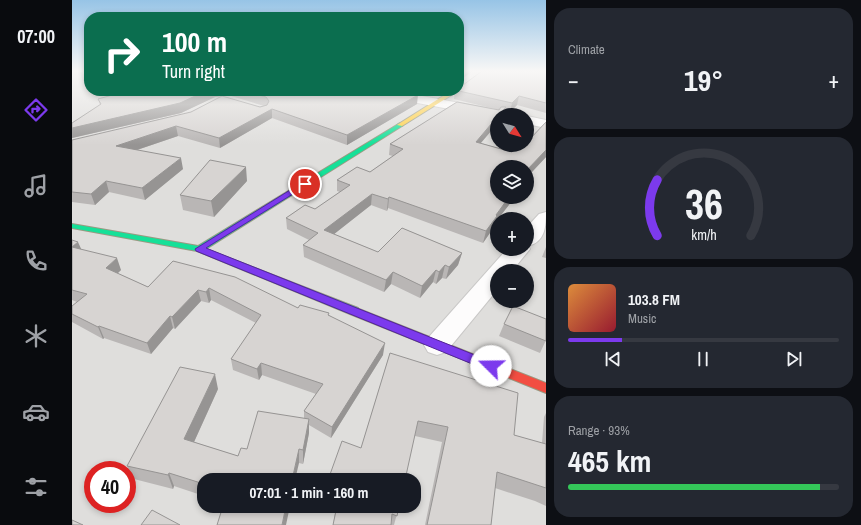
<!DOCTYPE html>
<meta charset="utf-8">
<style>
:root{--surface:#171b24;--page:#242831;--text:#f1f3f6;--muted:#9ea1a6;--line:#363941;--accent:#7c3aed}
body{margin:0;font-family:"Archivo Narrow",sans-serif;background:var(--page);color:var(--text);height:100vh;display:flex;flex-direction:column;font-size:15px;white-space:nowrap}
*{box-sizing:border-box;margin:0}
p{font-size:13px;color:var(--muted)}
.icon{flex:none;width:22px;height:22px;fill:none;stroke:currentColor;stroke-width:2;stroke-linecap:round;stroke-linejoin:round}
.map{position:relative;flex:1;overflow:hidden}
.drawer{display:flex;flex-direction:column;gap:8px;padding:8px;background:#0d0f14;width:315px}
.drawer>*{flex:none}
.top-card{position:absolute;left:12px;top:12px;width:380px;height:84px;border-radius:16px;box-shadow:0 2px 6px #0003;background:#0b6e4f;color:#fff;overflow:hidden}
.needle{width:26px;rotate:127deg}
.fabs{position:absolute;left:418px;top:108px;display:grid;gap:8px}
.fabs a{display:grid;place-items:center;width:44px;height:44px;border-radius:50%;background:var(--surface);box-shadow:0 2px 6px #0003;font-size:20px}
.speed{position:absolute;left:12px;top:461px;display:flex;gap:8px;font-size:20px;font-weight:700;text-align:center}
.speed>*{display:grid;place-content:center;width:52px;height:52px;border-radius:50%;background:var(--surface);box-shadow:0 2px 6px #0003;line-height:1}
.speed .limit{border:6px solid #d22;background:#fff;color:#111}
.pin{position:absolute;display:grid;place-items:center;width:34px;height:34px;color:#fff;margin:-17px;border:2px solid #fff;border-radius:50%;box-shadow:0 1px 4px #0007}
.me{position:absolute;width:44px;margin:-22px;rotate:292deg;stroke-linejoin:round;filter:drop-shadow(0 0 3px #0008)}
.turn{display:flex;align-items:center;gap:14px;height:84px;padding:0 12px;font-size:18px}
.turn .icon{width:52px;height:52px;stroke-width:2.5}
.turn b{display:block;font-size:28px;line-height:34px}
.big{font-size:30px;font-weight:700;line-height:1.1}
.drawer .widget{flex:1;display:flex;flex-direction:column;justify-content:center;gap:6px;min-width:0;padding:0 14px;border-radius:16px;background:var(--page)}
.drawer .dial{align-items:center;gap:0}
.dial svg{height:104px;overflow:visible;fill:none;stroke:var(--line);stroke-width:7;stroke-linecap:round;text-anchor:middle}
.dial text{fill:var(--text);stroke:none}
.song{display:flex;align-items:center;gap:12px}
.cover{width:48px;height:48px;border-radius:6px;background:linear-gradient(135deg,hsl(30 70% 55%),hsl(350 70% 35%))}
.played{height:4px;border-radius:2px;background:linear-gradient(90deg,var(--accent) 20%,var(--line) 20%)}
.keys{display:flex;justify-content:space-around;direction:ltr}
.heat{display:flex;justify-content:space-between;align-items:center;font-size:22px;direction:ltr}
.charge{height:6px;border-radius:3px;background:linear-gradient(90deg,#34c759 93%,var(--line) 0)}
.trip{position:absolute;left:125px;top:473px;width:224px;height:40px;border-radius:16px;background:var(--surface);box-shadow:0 2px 6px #0003;font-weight:700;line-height:40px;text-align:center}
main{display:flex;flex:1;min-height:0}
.tabs{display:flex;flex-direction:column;width:72px;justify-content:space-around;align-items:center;background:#090b0e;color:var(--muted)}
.tabs .icon{width:28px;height:28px}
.tabs .active{color:var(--accent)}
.tabs b{font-size:18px;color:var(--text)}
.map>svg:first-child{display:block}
.residential{fill:#dfdedc;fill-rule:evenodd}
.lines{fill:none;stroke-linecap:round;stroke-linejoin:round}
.street-casing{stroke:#c9c8c7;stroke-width:2}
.fast-casing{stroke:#999a82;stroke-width:2}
.slow-casing{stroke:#999a82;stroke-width:2}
.jam-casing{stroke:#999a82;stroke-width:2}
.street{fill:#fdfcfc;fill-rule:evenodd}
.fast{fill:#16e098;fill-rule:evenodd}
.slow{fill:#ffcf43;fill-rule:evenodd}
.jam{fill:#f24e42;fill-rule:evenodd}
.wall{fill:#b9b6b5}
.shaded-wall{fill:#969493}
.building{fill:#d7d4d2;stroke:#969493}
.route{fill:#7c3aed;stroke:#51269a}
</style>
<main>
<nav class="tabs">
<b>07:00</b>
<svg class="icon active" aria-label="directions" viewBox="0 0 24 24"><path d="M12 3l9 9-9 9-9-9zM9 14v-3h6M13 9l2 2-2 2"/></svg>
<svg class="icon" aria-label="music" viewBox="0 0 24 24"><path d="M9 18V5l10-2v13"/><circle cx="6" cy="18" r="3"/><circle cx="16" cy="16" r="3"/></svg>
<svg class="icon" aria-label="phone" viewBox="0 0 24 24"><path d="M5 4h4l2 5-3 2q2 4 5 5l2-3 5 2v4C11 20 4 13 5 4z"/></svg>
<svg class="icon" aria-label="climate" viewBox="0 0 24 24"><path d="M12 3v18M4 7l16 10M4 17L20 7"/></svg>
<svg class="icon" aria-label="car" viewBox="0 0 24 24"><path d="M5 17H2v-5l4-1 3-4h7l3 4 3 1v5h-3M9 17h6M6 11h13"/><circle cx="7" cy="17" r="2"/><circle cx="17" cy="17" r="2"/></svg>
<svg class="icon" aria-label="filters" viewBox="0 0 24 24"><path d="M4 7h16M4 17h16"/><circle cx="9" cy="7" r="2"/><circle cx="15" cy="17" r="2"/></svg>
</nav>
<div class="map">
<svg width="474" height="525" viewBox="0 0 474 525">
<rect width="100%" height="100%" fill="#f0eeeb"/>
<path class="residential" d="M0,71H17V91H387V71H474V525H0ZM425,115H455V145H425ZM425,167H455V197H425ZM425,219H455V249H425ZM425,271H455V301H425ZM21,470H55V504H21ZM132,480H342V506H132Z"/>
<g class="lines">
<defs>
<path id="street" d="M297,91H323L431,111L436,112L438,115H425V118L303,95L299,94Z
M455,116L474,120V128L455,124Z
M474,212C474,227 473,242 456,246L458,249L440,271H425V290L374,352L365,355L356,352L352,345L356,338L435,249H455V227L467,214Z"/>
<path id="fast" d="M328,123L331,125L330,126L134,249L286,308L287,311L286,314H278L125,251L0,228V224L126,246Z"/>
<path id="slow" d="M379,91H386L330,126L325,125Z"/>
<path id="jam" d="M282,307L474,383V393L278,314L277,311L278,308Z"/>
</defs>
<use href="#street" class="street-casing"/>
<use href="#fast" class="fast-casing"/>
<use href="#slow" class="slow-casing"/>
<use href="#jam" class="jam-casing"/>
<use href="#street" class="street"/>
<use href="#fast" class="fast"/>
<use href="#slow" class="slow"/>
<use href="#jam" class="jam"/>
</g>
<path class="wall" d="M17,71V83L11,81L8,73Z
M410,71H474V113L445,105L438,112L433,111L431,115H425V124L409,143L440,152L447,145H455V139L457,140L474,122V157L459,173L455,184V167H425V197H443L426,219H425L422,227L411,243L316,208L315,211L299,205L262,234L306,252L330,228L390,253L386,265L374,279L370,278L364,284L361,282L348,298L319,284L312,292L232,257L231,245L237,240L215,229L214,218L233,205L243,209L268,192L265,191V180L285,167L298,172L321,156L317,155L318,144L385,102L427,110L382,99L383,91H387V88Z
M40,91H323L345,104L275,145L200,118L148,148L106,136L65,150L111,169L73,200L37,192L23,205L0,202V140L192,106L156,95L143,97L109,113L0,138V123L28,105L26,99L47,93Z
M331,91H368L359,96Z
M175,181L142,217L111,210L108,195Z
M0,240L9,250L49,270L45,273L76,287L101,261L226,308L257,315L311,355L259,438L237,425V433L231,464L227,463L132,480V496L102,486L101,489L62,479L55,466L146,389L122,442L166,456L175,449L232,418V411L244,394L190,375L187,380L161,370L159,359L184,323L139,300L137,303L129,301L103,329L101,328L79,354L32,338L31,339L0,322V306L5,302L0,300Z
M474,247V258L470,257Z
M432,324L474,340L468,353L427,336Z
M318,353L442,435L470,443L472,417L474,413V506L463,501L423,488L419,525H353L370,442L343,436L289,448Z
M261,506H327L322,525H261L264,507Z"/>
<path class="shaded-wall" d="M391,71H401L387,81L388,73Z
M134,91H156V95L143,97L109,113L0,138V128Z
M360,91H368L359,96Z
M346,95L345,104L275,145V135Z
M447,96L445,105L438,112L440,103Z
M434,107L431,115H427Z
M200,109V118L148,148L147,138Z
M425,117V124L401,152L404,142Z
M104,126L106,136L47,156L44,146Z
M474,150V157L459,173L455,184V170Z
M109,158L111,169L73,200L70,188Z
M174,167L175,181L142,217L139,201Z
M34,181L37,192L23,205L19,194Z
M300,194L299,205L252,242V230Z
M317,197L316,208L315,211L316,199Z
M437,197H443L426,219H425L422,227L411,243L414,231L424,215Z
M6,242L11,253L0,249V247Z
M390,253L386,265L374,279L377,267Z
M45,258L49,270L39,280L34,268Z
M373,265L370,278L364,284L367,272Z
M364,270L361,282L348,298L350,286Z
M321,272L319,284L312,292L314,280Z
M137,288L139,300L137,303L134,292Z
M126,290L129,301L103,329L100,317Z
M98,316L101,328L79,354L75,343Z
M27,326L32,338L31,339L26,327Z
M313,343L311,355L259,438L260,427Z
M189,363L190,375L187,380L185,369Z
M143,374L146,389L117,453L112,439Z
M237,419V433L231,464V450Z
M227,449V463L223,480H220Z
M97,473L102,486L101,489L96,475Z
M214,506H218L214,525H210Z"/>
<path class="building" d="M13,71H17V76L8,73Z
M387,71H391L388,73L387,81Z
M410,71H474V103L447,96L440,103L387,91V88Z
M55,91H134L108,103L0,128V123L29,104L26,99Z
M173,91H323L346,95L275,135L200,109L147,138L104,126L44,146L109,158L70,188L34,181L19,194L0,192V140L119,112L150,96L188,107L195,105L197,101L194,97Z
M385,102L427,110L429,107H434L427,115H425V117L404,142L440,152L447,145H455V139L457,140L474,122V150L455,170V167H425V197H437L424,215L425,216L414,231L317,197L316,199L300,194L252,230L306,252L330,228L390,253L377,267L373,265L367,272L364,270L350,286L321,272L314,280L231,245L246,233L214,218L233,205L243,209L278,185L265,180L285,167L298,172L331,149L318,144Z
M138,160L174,167L139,201L108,195Z
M455,171L459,172L455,177Z
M0,240L6,242L0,247Z
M0,247L45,258L34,268L76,287L101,261L163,277L226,308L228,305L257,313L256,315L313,343L260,427L232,411L251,384L189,363L185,369L159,359L189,315L137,288L134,292L126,290L100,317L98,316L75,343L27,326L26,327L0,314V306L15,294L0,290Z
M441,306L474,319V341L432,324Z
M318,353L446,393L442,435L474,444V488L425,472L419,525H355L376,427L346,421L333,480H256L270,441L289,448Z
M108,367L143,374L112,439L166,456L169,448L175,449L186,411L237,419L231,450L227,449L220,480H132V484L97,473L96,475L55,466Z
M151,506H214L210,525H145Z
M265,506H327L325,516L320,514L319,525H261Z
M80,510L108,525H69Z
M0,520L11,525H0Z"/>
<linearGradient id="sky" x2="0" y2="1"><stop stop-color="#97c4e6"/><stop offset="0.49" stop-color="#f8f7f6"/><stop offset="1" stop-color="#f8f7f6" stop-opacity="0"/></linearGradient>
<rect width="474" height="145" fill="url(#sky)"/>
<path class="route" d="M231,182H233L237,184L134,248L423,363L425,366L423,370L419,371L415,370L124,251L123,249Z"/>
</svg>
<div class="fabs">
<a><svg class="needle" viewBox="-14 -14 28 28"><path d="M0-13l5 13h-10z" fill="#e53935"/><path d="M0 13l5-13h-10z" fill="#9ea1a6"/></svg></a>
<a><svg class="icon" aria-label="layers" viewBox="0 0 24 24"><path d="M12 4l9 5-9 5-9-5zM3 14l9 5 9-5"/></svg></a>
<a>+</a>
<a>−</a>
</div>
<div class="speed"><div class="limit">40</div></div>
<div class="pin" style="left:233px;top:184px;background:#d93025"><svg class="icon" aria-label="arrive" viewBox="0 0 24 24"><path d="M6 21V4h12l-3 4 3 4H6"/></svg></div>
<svg class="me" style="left:419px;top:366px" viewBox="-20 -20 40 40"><circle r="19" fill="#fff"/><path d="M0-13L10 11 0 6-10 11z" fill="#7c3aed"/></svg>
<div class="trip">07:01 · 1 min · 160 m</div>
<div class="top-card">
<div class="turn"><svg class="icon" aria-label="right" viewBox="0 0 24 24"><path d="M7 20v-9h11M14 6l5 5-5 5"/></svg><div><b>100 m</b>Turn right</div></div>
</div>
</div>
<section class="drawer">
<div class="widget"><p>Climate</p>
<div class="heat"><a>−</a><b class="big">19°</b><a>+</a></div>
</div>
<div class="widget dial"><svg viewBox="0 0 100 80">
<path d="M14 69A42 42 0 1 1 86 69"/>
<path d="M14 69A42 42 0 0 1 14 26" stroke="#7c3aed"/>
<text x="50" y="56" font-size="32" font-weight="700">36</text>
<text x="50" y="72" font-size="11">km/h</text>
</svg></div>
<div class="widget">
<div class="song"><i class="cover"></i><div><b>103.8 FM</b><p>Music</p></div></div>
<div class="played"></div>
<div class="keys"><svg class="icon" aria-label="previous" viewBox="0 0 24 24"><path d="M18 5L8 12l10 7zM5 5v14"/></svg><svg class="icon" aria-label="pause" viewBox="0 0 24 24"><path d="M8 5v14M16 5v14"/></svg><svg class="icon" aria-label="next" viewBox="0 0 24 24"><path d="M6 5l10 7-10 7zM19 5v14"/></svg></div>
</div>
<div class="widget"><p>Range · 93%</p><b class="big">465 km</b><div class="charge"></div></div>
</section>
</main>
